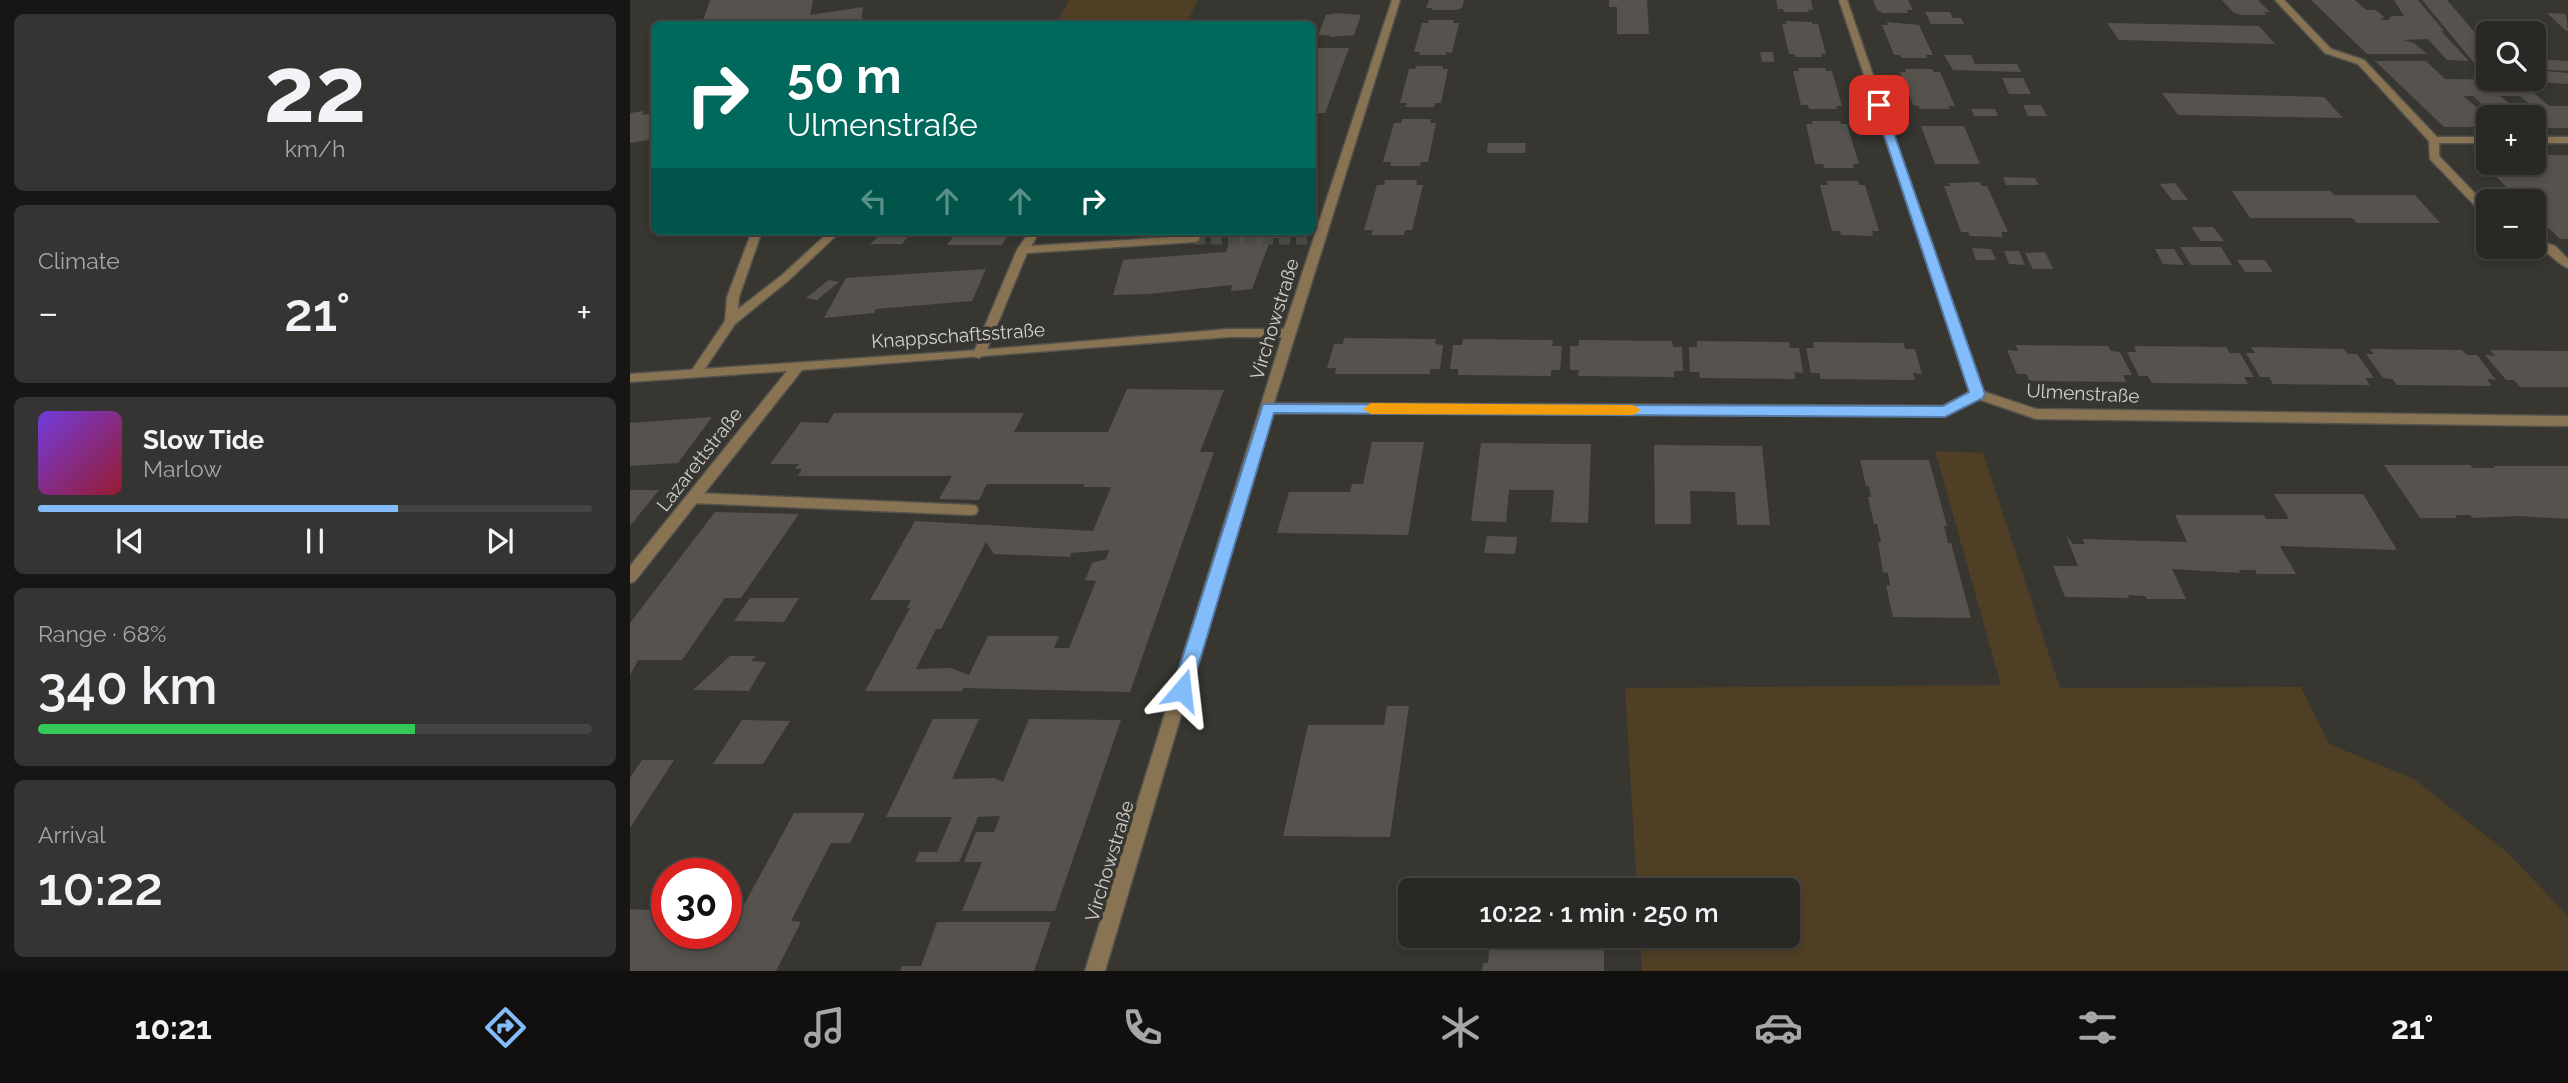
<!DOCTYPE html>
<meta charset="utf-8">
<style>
:root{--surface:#2a2825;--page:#363432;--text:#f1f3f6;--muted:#a5a6a7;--line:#464442;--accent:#83bcfb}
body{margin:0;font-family:Raleway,sans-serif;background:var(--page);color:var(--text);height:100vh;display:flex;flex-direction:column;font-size:26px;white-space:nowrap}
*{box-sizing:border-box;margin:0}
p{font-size:23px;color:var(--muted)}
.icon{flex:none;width:38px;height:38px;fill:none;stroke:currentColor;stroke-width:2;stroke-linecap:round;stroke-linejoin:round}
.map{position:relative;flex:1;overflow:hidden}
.sheet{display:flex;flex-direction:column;gap:14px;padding:14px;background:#171614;width:630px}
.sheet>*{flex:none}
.top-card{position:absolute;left:21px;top:21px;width:665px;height:214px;border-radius:10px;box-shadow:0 4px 10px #0003,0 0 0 2px var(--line);background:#00695c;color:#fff;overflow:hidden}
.fabs{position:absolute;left:1846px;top:21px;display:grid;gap:14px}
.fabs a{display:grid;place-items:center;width:70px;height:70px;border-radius:10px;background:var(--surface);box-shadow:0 4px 10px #0003,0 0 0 2px var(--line);font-size:35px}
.speed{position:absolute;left:21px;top:858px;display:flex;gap:14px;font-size:35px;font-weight:700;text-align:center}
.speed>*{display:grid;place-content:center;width:91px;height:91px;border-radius:50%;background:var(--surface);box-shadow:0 4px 10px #0003,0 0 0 2px var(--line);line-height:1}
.speed .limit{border:10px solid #d22;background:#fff;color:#111}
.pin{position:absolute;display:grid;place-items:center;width:60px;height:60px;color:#fff;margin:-30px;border-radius:14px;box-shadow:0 4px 10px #0006}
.me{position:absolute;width:77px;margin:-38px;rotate:17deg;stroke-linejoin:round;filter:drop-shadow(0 0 5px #0008)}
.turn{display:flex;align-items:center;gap:24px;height:147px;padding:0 21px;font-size:32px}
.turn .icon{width:91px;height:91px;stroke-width:2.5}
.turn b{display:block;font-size:49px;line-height:60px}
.lanes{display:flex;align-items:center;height:66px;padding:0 21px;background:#0003;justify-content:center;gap:35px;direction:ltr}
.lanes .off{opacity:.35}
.big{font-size:52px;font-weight:600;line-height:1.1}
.sheet .card{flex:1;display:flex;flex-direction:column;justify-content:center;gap:10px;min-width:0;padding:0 24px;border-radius:10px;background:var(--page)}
.sheet .dial{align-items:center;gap:0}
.dial b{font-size:91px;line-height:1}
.song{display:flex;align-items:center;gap:21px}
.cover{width:84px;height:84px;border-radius:10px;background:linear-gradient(135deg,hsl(260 70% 55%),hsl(350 70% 35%))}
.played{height:7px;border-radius:4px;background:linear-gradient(90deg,var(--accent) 65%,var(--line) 65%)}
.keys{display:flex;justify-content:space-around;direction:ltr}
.heat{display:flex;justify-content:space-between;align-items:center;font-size:38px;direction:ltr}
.charge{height:10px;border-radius:5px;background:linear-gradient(90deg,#34c759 68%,var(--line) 0)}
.trip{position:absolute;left:768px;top:878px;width:402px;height:70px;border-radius:10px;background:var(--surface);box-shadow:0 4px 10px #0003,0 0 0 2px var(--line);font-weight:600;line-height:70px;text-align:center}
.tab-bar{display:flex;height:112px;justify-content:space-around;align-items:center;background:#11100f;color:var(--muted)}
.tab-bar .icon{width:49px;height:49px}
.tab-bar .selected{color:var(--accent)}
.tab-bar b{font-size:32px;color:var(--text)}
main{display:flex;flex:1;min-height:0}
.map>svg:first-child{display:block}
.green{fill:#4f3f25}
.building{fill:#56534e;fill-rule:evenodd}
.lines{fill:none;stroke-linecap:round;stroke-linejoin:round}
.street-tunnel{stroke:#4f4d49;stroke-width:11;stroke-dasharray:11 6;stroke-linecap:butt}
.lane-casing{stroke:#54524d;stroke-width:3}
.street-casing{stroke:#54524d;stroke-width:3}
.lane{fill:#887353;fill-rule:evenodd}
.street{fill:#887353;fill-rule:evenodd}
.route{fill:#83bcfb;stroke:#557aa3;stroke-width:2}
.slow{fill:#f59e0b}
.labels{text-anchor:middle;stroke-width:7;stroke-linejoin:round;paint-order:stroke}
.street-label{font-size:19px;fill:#d2d1ce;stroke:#383631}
</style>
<main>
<section class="sheet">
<div class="card dial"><b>22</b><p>km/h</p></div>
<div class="card"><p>Climate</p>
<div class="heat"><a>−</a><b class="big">21°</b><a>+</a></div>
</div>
<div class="card">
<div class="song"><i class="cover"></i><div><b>Slow Tide</b><p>Marlow</p></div></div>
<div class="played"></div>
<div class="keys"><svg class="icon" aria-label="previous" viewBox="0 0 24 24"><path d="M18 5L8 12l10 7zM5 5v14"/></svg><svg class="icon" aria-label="pause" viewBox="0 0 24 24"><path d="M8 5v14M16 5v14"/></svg><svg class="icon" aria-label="next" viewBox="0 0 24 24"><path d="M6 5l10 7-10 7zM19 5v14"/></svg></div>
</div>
<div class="card"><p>Range · 68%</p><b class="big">340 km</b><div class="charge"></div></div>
<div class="card"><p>Arrival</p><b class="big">10:22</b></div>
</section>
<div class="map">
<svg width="1938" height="971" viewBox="0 0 1938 971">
<rect width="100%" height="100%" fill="#383631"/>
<path class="green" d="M439,0H568L556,24H426Z
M1305,451L1353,453L1430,688L1671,687L1699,744L1784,779L1879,854L1938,916V971H1012L1010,936H1158V891H1007L995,688L1371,685Z"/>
<path class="building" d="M80,0H183L180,15L233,7L231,24H72Z
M799,0H834L832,8L826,10H801L802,8H796Z
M979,0H1017L1019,34H987V7H979Z
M1146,0H1181L1183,10L1178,9L1179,12H1154L1153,9H1148Z
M1243,0H1278L1283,10H1277L1278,13H1253L1247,10Z
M1592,0H1628L1640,12H1634L1636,15H1611L1603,12Z
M1681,0H1725L1736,10H1746L1755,18H1750L1753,20H1758L1762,16H1774L1764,0H1788L1814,31H1811L1839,61L1817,60L1798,39L1774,40L1784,43L1797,54H1737Z
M1792,0H1817L1858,48V65L1845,64Z
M1295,12H1320L1323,18H1331L1334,24H1301Z
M707,13L731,15L724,35L699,37L700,35H688L696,15Z
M1917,13L1936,14L1938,31L1935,30Z
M799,20H824L823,23H829L822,53L816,52V55H789L790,52H784L792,23H798Z
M1156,21L1182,22V24H1188L1196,54H1191L1192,57H1165V54H1159L1152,24H1157Z
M1257,22L1289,25L1303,55H1296L1297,58H1271L1270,55H1264L1252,25H1258Z
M1477,23L1629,26L1645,44L1489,40Z
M682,48H719L695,113H682Z
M1130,52H1143L1144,62H1132Z
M1314,55H1341L1345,64H1387L1391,72L1323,70Z
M1904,59L1938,61V71L1904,69Z
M1745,61H1796L1815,79L1889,80L1919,106H1938V128H1904V117H1909L1900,109H1906L1890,96H1870L1882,106H1854L1843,96H1833L1858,117V127H1814Z
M787,66H813V69H818L811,103H805L804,107H775L777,103H770L779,69H785Z
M1168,68H1195L1196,71H1202L1212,106H1206L1207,109H1179L1178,105H1171L1163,71H1169Z
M1275,69H1302L1304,72H1310L1325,106H1318L1320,109H1290L1289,106L1283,105L1270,72H1276Z
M1904,70L1938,73V84L1898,81L1904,79Z
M1372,78H1393L1401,94H1379Z
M1532,93L1694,97L1713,118L1548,115Z
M1393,105H1411L1417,116H1398Z
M1341,109H1365L1368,116H1344Z
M14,111L12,115L24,113V139L0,143V113Z
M772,119H801L800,123H806L798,162H791L790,166H760L761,162H753L764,123H771Z
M1182,121H1210L1211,124H1217L1229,164H1223L1224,168H1194L1193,164H1185L1176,124H1183Z
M1291,126H1334L1350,164H1305Z
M858,143H896L895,153H857Z
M1853,155H1858V163H1904V155H1938V239H1930L1904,214V201H1891L1848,159Z
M1373,177L1405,178L1409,185H1376Z
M755,180H787L786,185H793L782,230H775L774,235H741L743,230H734L747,185H754Z
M1197,181H1228L1229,185H1235L1249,231H1242L1243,236L1211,235L1210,231H1202L1190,185H1198Z
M1350,182L1351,186H1357L1378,232H1371L1373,237L1340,236L1338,232H1331L1314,186H1320L1319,183Z
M1545,183L1558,200H1542L1530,184Z
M1602,191H1700L1704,195H1785L1810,223H1727L1722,218H1620Z
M1561,227H1583L1594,241H1571Z
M327,231H381L372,245H317Z
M604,231H653L651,238H641L622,289L601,291L602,285L519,294L483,295L493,260L596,252Z
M254,232H282L272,244H240Z
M1550,247H1591L1602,265H1561Z
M1342,248L1361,249L1366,260H1346Z
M1525,249H1544L1554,265L1533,264Z
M1374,251H1389L1395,265L1379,264Z
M1415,252L1423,269H1403L1395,253Z
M1607,260H1635L1643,272H1615Z
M356,269L342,301L246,309L244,313L194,318L216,278Z
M199,280L209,282L187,300L176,298Z
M714,338L806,339L805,344L813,345L810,369H800V374H705L706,368H697L704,344H713Z
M833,339L923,340L922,346H932L930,370H921V376L828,375V369H820L823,345H832Z
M949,340L1042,341L1043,347H1052L1053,371H1044V377L948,376L949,370H940V346H949Z
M1067,341L1159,342L1160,348H1169L1173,373L1164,372L1165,379L1070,378L1069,372H1060L1059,347H1067Z
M1183,342L1274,343L1275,349H1285L1292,374L1283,373L1285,380L1190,379V373H1181L1176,348H1184Z
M1386,345L1478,346L1481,351L1490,352L1502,375H1493L1496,382L1399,381L1397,374H1387L1377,350L1388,351Z
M1504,346L1596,347L1600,353H1610L1624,377H1614L1618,384L1522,383L1518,376H1509L1497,352H1506Z
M1621,347L1714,349L1718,354H1727L1744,378H1735L1740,385L1643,384L1639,377H1630L1616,353H1625Z
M1740,349L1832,350L1837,355H1847L1866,380L1857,379L1862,386L1767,385L1762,379L1753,378L1736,354H1744Z
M1860,350L1938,351V387H1890L1884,380H1876L1855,355L1865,356Z
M497,389L594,390L570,452H584L500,692L333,688L332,691H235L280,608H277L281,600H240L285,521L463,531L481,487H453L455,484H357L349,500L309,499L322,476H168L172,469H165L169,464H140L171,422L198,423L204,413H394L384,432H478ZM356,542L364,554L440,557L441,553L479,550L476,559L462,563L455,580L466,581L439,648H424L429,636H358L339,675L321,668L286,669L306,629H311Z
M82,417L48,463L0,466V423Z
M742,442H794L778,535L647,533L659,492H720L722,484H733Z
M851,443L961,444L958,523L921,522L924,490H879L876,522L841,521Z
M1024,445L1132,446L1140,525H1107L1105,492L1060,491L1061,524H1025Z
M1230,460H1299L1317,526H1314L1316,534L1318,543H1321L1341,618L1263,617L1256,586L1260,585L1258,573L1253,572L1248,542H1251L1247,524H1244L1238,497H1241L1239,486H1236Z
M1754,465H1840L1843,468H1865L1863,466H1938V519L1889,516L1843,518L1840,515H1825L1827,518H1790Z
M0,490H29L0,526Z
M1644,494H1733L1767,550L1650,546L1666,574H1627L1625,570H1609L1610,573L1542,569L1556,599H1517L1515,596L1498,595L1499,598L1435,597L1423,566H1448L1436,535L1443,544H1455L1452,539L1557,542L1545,515H1634L1636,519H1659Z
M85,512L169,514L111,598H95L52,660H8L0,675V623Z
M857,536L887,537L885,554L854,553Z
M120,598H169L154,622L104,621Z
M100,656H126L121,661L136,662L119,691L63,690Z
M757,706H779L760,837L653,836L678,725H754Z
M303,719H349L322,779L364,778L373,782L399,719L491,720L425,911H332L352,862H334L346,832H364L370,816L348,817L329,862H285L289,852H307L322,817H256Z
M112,720L160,721L133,764H83Z
M12,760H44L0,828V778Z
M164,813H235L220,843H201L161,921L171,922L146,971H0V909L37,911V933H96V914H109Z
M307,922H421L404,971H270L272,966H291Z
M860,936H974V971H852L853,963H858Z"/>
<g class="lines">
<path class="street-tunnel" d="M564,239H689"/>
<defs>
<path id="lane" d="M122,231H132L109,297L108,309L151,276L200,231H211L159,280L105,324L70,376H62L60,373L95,321L97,297Z
M400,231H410L401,246L560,236L563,231H573L568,241L564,242L397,253L355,354L349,358L345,357L343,354L387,250Z
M63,493L341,505L346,506L348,510L346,514L341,515L63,503L58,502L56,498L58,494Z"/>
<path id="street" d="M762,0H770L644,403L1313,406L1340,392L1209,0H1217L1352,391L1406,409L1938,416V426L1406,419L1348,399L1315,416L641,413L475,971H455L652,337H599L172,370L5,581L0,583V566L157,371L0,382V374L349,350L599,329H654Z
M1645,0H1654L1701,49L1734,60L1807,137H1858V143H1809V156L1858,207V216L1854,215L1800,159L1799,141L1728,64L1695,53Z
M1904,137H1938V143H1904Z
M1904,239L1925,246L1938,259V268C1925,263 1920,251 1904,246Z"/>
</defs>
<use href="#lane" class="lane-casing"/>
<use href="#street" class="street-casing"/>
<use href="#lane" class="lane"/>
<use href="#street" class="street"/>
</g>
<path class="route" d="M1249,102L1254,105L1355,394L1353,398L1315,417L644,413L561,690L558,695L552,698L545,695L542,690L633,404L1313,406L1339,392L1244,105Z"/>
<path class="slow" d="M741,403L1003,405L1011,410L1003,415L741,414L733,409Z"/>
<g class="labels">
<g class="street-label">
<text transform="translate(644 319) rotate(-73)" y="7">Virchowstraße</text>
<text transform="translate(328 335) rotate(-4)" y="7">Knappschaftsstraße</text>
<text transform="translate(1453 393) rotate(3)" y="7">Ulmenstraße</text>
<text transform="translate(69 459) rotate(-52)" y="7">Lazarettstraße</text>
<text transform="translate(479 861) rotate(-73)" y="7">Virchowstraße</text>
</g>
</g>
</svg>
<div class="fabs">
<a><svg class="icon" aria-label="search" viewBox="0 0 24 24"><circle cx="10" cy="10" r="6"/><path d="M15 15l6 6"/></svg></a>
<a>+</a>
<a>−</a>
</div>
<div class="speed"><div class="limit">30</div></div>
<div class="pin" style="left:1249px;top:105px;background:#d93025"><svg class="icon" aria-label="arrive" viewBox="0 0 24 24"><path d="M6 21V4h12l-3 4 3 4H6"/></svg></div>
<svg class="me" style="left:552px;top:690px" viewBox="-20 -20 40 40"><path d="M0-17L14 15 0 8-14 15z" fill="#83bcfb" stroke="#fff" stroke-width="4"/></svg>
<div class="trip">10:22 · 1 min · 250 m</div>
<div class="top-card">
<div class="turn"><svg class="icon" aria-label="right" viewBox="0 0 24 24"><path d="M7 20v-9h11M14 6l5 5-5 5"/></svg><div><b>50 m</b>Ulmenstraße</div></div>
<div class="lanes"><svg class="icon off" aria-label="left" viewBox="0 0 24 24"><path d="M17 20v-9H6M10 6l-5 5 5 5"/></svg><svg class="icon off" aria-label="ahead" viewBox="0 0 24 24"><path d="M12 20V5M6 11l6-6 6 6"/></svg><svg class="icon off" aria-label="ahead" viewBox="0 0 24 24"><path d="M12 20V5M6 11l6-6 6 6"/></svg><svg class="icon" aria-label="right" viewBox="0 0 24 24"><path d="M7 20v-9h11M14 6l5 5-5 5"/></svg></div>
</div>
</div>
</main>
<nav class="tab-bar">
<b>10:21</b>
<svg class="icon selected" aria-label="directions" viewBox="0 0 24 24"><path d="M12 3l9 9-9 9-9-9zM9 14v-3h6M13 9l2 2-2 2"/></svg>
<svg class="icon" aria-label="music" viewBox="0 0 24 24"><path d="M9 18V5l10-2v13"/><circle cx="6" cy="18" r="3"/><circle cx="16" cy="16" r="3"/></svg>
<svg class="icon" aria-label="phone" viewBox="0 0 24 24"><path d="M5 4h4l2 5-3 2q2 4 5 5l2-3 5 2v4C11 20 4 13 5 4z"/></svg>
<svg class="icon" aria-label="climate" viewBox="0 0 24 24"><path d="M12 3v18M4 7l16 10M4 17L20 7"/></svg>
<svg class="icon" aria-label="car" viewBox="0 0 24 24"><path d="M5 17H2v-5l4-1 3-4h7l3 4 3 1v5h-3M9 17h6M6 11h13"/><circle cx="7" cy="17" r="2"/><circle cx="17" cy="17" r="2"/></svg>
<svg class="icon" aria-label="filters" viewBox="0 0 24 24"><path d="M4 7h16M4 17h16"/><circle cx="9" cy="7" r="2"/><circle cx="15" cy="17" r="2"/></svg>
<b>21°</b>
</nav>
